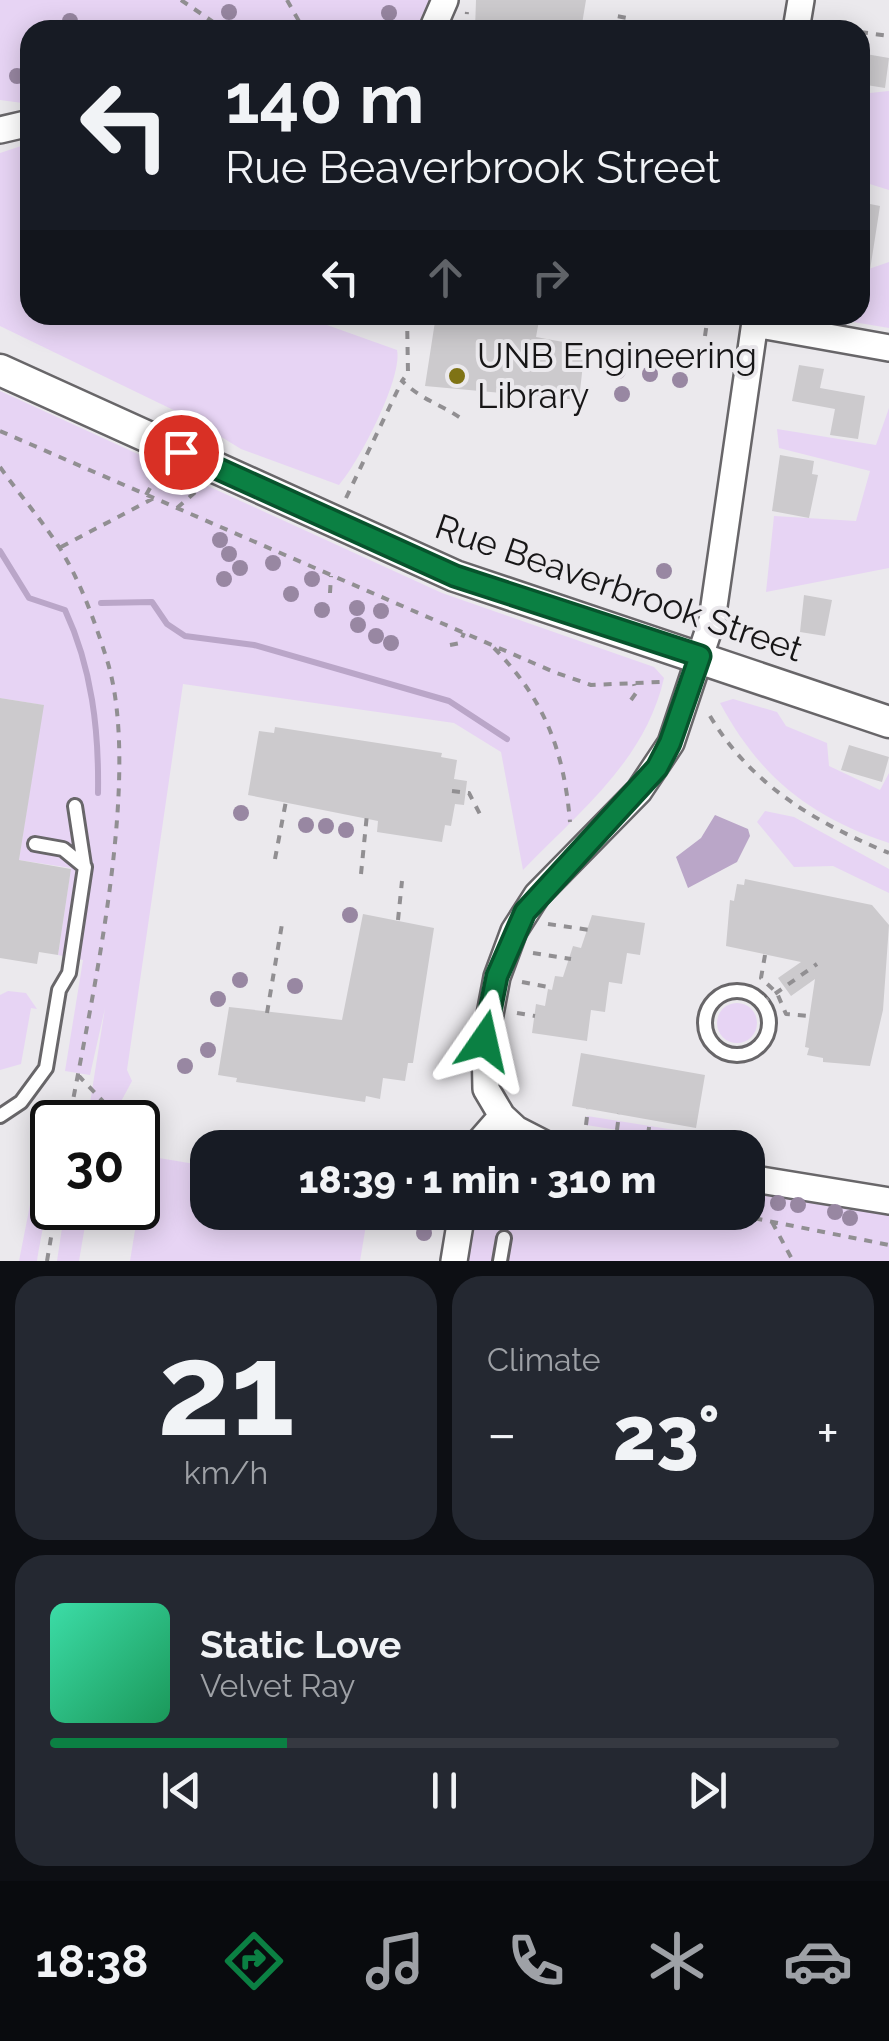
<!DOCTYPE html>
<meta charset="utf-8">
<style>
:root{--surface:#171b24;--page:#242831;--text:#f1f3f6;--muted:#9ea1a6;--line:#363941;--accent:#0b8043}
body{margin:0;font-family:Raleway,sans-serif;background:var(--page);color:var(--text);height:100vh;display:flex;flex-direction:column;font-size:38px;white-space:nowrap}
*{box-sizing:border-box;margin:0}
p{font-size:32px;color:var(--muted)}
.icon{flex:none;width:55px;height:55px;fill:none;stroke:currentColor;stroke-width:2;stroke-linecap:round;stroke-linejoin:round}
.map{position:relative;height:1261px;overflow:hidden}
.panel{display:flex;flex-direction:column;gap:15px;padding:15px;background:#0d0f14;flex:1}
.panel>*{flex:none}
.banner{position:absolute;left:20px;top:20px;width:850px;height:305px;border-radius:30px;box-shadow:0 5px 25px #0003;background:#171b24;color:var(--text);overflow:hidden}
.speed{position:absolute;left:30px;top:1100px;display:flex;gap:20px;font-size:50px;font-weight:700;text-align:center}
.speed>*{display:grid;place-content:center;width:130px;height:130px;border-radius:50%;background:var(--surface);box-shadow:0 5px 25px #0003;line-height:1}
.speed .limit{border:5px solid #111;border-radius:15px;background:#fff;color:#111}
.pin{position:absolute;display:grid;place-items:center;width:85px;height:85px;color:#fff;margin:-42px;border:5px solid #fff;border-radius:50%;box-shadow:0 2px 10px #0007}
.me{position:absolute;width:110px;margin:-55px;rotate:11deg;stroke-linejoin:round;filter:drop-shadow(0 0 8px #0008)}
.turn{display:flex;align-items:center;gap:35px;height:210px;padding:0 40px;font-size:45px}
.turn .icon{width:130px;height:130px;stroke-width:2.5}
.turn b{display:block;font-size:70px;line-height:85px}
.lanes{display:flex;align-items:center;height:95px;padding:0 40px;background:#0003;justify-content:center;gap:50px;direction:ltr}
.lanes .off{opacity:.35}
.big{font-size:75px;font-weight:800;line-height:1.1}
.panel .widget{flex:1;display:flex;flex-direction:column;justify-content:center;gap:15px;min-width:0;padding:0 35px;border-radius:30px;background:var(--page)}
.panel .dial{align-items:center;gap:0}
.dial b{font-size:130px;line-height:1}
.song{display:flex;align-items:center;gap:30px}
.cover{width:120px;height:120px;border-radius:15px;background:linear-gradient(135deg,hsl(160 70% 55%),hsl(150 70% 35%))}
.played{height:10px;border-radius:5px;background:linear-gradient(90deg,var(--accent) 30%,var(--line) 30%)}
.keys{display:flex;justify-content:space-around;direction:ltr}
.heat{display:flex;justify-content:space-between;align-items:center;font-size:55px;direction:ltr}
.panel .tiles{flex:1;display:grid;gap:15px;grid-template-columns:1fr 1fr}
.widget:last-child{grid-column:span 2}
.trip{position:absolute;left:190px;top:1130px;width:575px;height:100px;border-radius:30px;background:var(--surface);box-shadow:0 5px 25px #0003;font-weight:800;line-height:100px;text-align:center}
.tab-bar{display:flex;height:160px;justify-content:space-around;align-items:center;background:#090b0e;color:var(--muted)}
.tab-bar .icon{width:70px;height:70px}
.tab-bar .on{color:var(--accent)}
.tab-bar b{font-size:45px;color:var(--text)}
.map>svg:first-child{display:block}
.green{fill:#e7d4f4}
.water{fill:#baa6c8}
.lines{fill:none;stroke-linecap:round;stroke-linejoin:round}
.stream{stroke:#baa6c8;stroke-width:6}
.building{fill:#cccacd}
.service-casing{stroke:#686669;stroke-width:18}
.minor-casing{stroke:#686669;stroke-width:30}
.tertiary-casing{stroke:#686669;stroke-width:35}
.path{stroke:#918f92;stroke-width:4;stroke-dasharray:8 8;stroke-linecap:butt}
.service{stroke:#fff;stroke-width:12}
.minor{stroke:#fff;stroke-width:25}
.tertiary{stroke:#fff;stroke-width:30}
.tree{fill:#9887a2}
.route-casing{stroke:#07532c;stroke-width:25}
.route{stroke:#0b8043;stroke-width:18}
.poi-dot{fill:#7f7315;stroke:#ebe9ed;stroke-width:4}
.labels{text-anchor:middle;stroke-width:8;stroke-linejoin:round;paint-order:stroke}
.poi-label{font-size:35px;fill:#171617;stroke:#ebe9ed;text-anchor:start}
.street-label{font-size:35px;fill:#171617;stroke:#ebe9ed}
</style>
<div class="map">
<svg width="889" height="1261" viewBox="0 0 889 1261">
<rect width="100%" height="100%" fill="#ebe9ed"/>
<path class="green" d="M0,0H430L415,30H30V104L0,100Z
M889,91V190L860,181V94Z
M30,143V315H299L397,350C403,378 358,464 339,485L241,449L192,419L0,326V153Z
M889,262V328L811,315H860V272Z
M0,391L442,593L654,667L664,678C645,761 580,811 523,870L501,752L454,723L183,684L127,1070L132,1081L110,1122H87L105,1008L90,1075L65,1071L83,960L58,955L71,868L19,860L43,705L0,698Z
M889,408V568L766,592L774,516L856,521L870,471L779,448L777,429L876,445Z
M733,699L777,712L786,726L827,743L829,766L880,790L889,773V843C809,816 760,777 720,703Z
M765,811L794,817L889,869V893L833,866L794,867L757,822Z
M8,991L26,993L37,1009L31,1008L21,1064L0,1070V995Z
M717 1023a20 20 0 1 1 40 0a20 20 0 1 1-40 0Z
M48,1113C64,1136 42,1228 37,1261H19Z
M587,1116L700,1134L699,1143L586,1125Z
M147,1156L207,1166L208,1212L368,1213L360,1261H130Z
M748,1178L889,1201V1261H454L462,1213L748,1212Z
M65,1208H88L79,1261H57Z"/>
<path class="water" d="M715,815L748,829L750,836L737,862L688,888L676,857L701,838Z"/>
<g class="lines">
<path class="stream" d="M0,551L29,598L65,610C92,668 99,730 98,793
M101,603L152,602L167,624L185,636L254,645L449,701L507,739"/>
</g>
<path class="building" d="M476,0H586L581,30H475Z
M860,53L889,58L885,88L860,84Z
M860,202L880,206L870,270L860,269Z
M436,315H540L536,337L585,346L579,400L425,386Z
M799,365L824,369L820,388L865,396L858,439L830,435L835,409L792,401Z
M780,455L814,461L812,474L818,475L809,518L772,511Z
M804,595L832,600L825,636L800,632Z
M0,698L44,705L19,860L71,869L58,955L39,952L37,964L0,958Z
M275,727L442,753L441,757L457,760L454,779L467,781L464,805L455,804L451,826L445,825L442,842L377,832L378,821L248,795L259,731L274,733Z
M849,745L889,757L882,782L841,770Z
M745,879L872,905L889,925L883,1010L870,1066L823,1062V1058L807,1055L809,1048L805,1047L815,979L791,996L778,978L801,962L726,946L730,900L734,901L737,884L744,885Z
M363,914L434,928L413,1063H408L405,1081L383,1078L380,1099L366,1096L365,1102L236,1082L237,1078L218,1075L229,1007L342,1020Z
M592,915L645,923L640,955L627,953L622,984L609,982L605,1012L591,1010L587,1041L532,1033L536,1004L545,1006L548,989L552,990L555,976L563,977L573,946L581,948Z
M581,1053L705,1075L696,1128L572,1106Z"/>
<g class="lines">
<defs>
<path id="service" d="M75,806L84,865
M705 1023a32 32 0 1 1 64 0a32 32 0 1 1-64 0Z
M0,1116L21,1102L46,1068L59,990L69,973L85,867L63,849L35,844
M500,1261L504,1238"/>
<path id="minor" d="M432,30L445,0
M796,30L801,0
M0,130L30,123
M755,324L889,348
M474,1148L502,1116
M553,1148L516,1129L502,1116L486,1089L485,1041L497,977L514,931L537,895L639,791L671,743L712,620L756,315
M748,1178L889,1201
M454,1261L462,1212"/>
<path id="tertiary" d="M0,370L455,576L889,722"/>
</defs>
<use href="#service" class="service-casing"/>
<use href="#minor" class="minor-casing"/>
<use href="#tertiary" class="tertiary-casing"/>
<path class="path" d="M181,0L225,30
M287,0L304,30
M824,28L844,30
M465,30L467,12
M614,30L616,16L627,18
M860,32L889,36
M407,315L408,373L402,381C425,402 439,403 462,419
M705,336L708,315
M0,431L554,672L591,685L660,682L664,678
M0,467C19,494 41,519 59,547C80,580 95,622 107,660C143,776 91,1000 69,1122
M146,495L161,469
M346,498L402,381
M177,508L200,488
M61,547L154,498
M330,593L331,576
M450,645L460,643L464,633
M494,648C545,700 564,751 570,822
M631,700L636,693L634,684
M710,716C751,785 816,823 889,853
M452,791L469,793L483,820
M275,859L286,801
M361,874L367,814
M398,920L402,881
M548,924L590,930
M533,953L571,959
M765,955L761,978L777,993L786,1014L809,1016
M522,982L553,988
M762,1003L817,964
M267,1013L282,924
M517,1013L535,1016
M78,1075L114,1113
M48,1113L60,1122
M586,1125L588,1109
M617,1130L619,1114
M648,1135L650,1120
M678,1139L680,1125
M723,1212L889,1245
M772,1222L793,1261
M47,1261L56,1208"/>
<use href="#service" class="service"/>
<use href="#minor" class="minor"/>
<use href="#tertiary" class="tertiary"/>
</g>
<g class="tree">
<circle cx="229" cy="12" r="8"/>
<circle cx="389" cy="13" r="8"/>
<circle cx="70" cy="21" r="8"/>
<circle cx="17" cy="76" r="8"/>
<circle cx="618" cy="371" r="8"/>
<circle cx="650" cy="374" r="8"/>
<circle cx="680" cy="380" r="8"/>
<circle cx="622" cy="394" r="8"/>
<circle cx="220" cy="540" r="8"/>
<circle cx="229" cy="554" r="8"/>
<circle cx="273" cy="563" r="8"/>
<circle cx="240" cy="568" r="8"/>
<circle cx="664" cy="571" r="8"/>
<circle cx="224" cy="579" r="8"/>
<circle cx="312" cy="579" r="8"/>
<circle cx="291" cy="594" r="8"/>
<circle cx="357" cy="608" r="8"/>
<circle cx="322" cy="610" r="8"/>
<circle cx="381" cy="611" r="8"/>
<circle cx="358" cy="625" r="8"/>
<circle cx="376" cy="636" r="8"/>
<circle cx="391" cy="643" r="8"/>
<circle cx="241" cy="813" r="8"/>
<circle cx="306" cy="825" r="8"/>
<circle cx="326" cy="826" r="8"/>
<circle cx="346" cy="830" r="8"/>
<circle cx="350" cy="915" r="8"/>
<circle cx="240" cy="980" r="8"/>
<circle cx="295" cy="986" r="8"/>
<circle cx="218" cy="999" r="8"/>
<circle cx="208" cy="1050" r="8"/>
<circle cx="185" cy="1066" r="8"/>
<circle cx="778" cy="1203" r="8"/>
<circle cx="798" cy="1205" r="8"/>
<circle cx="835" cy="1212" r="8"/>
<circle cx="850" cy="1218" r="8"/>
<circle cx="488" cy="1221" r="8"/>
<circle cx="424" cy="1233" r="8"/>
</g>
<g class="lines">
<defs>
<path id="route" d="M181,452L455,576L700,656L670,743L657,768L525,912L497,976L484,1041"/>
</defs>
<use href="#route" class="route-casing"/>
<use href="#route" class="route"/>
</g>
<circle class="poi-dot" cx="457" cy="376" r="10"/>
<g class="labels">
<g class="poi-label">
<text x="477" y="368">UNB Engineering<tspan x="477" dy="40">Library</tspan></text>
</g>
<g class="street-label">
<text transform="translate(619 588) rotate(19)" y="12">Rue Beaverbrook Street</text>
</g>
</g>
</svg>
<div class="speed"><div class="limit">30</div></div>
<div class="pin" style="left:181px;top:452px;background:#d93025"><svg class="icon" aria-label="arrive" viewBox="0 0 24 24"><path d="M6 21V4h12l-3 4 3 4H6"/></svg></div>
<svg class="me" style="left:484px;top:1041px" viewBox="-20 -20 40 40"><path d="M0-17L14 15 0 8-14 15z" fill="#0b8043" stroke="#fff" stroke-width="4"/></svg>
<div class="trip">18:39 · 1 min · 310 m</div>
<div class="banner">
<div class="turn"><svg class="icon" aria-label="left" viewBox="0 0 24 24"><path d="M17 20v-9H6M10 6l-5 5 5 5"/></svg><div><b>140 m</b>Rue Beaverbrook Street</div></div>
<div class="lanes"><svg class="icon" aria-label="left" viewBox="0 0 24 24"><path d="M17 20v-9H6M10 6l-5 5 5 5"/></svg><svg class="icon off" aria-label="ahead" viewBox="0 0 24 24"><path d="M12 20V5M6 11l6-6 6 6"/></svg><svg class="icon off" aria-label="right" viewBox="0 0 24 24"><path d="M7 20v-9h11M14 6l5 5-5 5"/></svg></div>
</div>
</div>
<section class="panel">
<div class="tiles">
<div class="widget dial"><b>21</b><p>km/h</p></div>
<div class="widget"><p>Climate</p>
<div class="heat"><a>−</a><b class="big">23°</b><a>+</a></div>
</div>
<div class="widget">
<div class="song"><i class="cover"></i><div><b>Static Love</b><p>Velvet Ray</p></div></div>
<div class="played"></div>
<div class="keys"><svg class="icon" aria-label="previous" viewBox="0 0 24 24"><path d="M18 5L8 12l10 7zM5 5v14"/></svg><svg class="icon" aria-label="pause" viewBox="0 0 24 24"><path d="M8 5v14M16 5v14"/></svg><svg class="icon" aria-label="next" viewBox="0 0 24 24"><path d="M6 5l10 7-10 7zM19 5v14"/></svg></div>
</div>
</div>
</section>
<nav class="tab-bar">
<b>18:38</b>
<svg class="icon on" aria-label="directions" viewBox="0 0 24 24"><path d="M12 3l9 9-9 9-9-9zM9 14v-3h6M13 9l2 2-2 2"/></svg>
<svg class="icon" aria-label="music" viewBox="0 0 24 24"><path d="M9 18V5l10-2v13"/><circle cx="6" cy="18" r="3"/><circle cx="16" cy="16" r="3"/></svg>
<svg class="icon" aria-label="phone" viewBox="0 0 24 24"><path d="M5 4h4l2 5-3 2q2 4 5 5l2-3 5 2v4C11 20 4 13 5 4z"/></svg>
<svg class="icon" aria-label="climate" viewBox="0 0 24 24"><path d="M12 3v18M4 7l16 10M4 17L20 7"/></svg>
<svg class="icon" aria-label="car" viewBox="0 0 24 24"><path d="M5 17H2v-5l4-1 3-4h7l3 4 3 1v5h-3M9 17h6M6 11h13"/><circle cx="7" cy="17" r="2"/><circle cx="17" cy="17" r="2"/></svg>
</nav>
